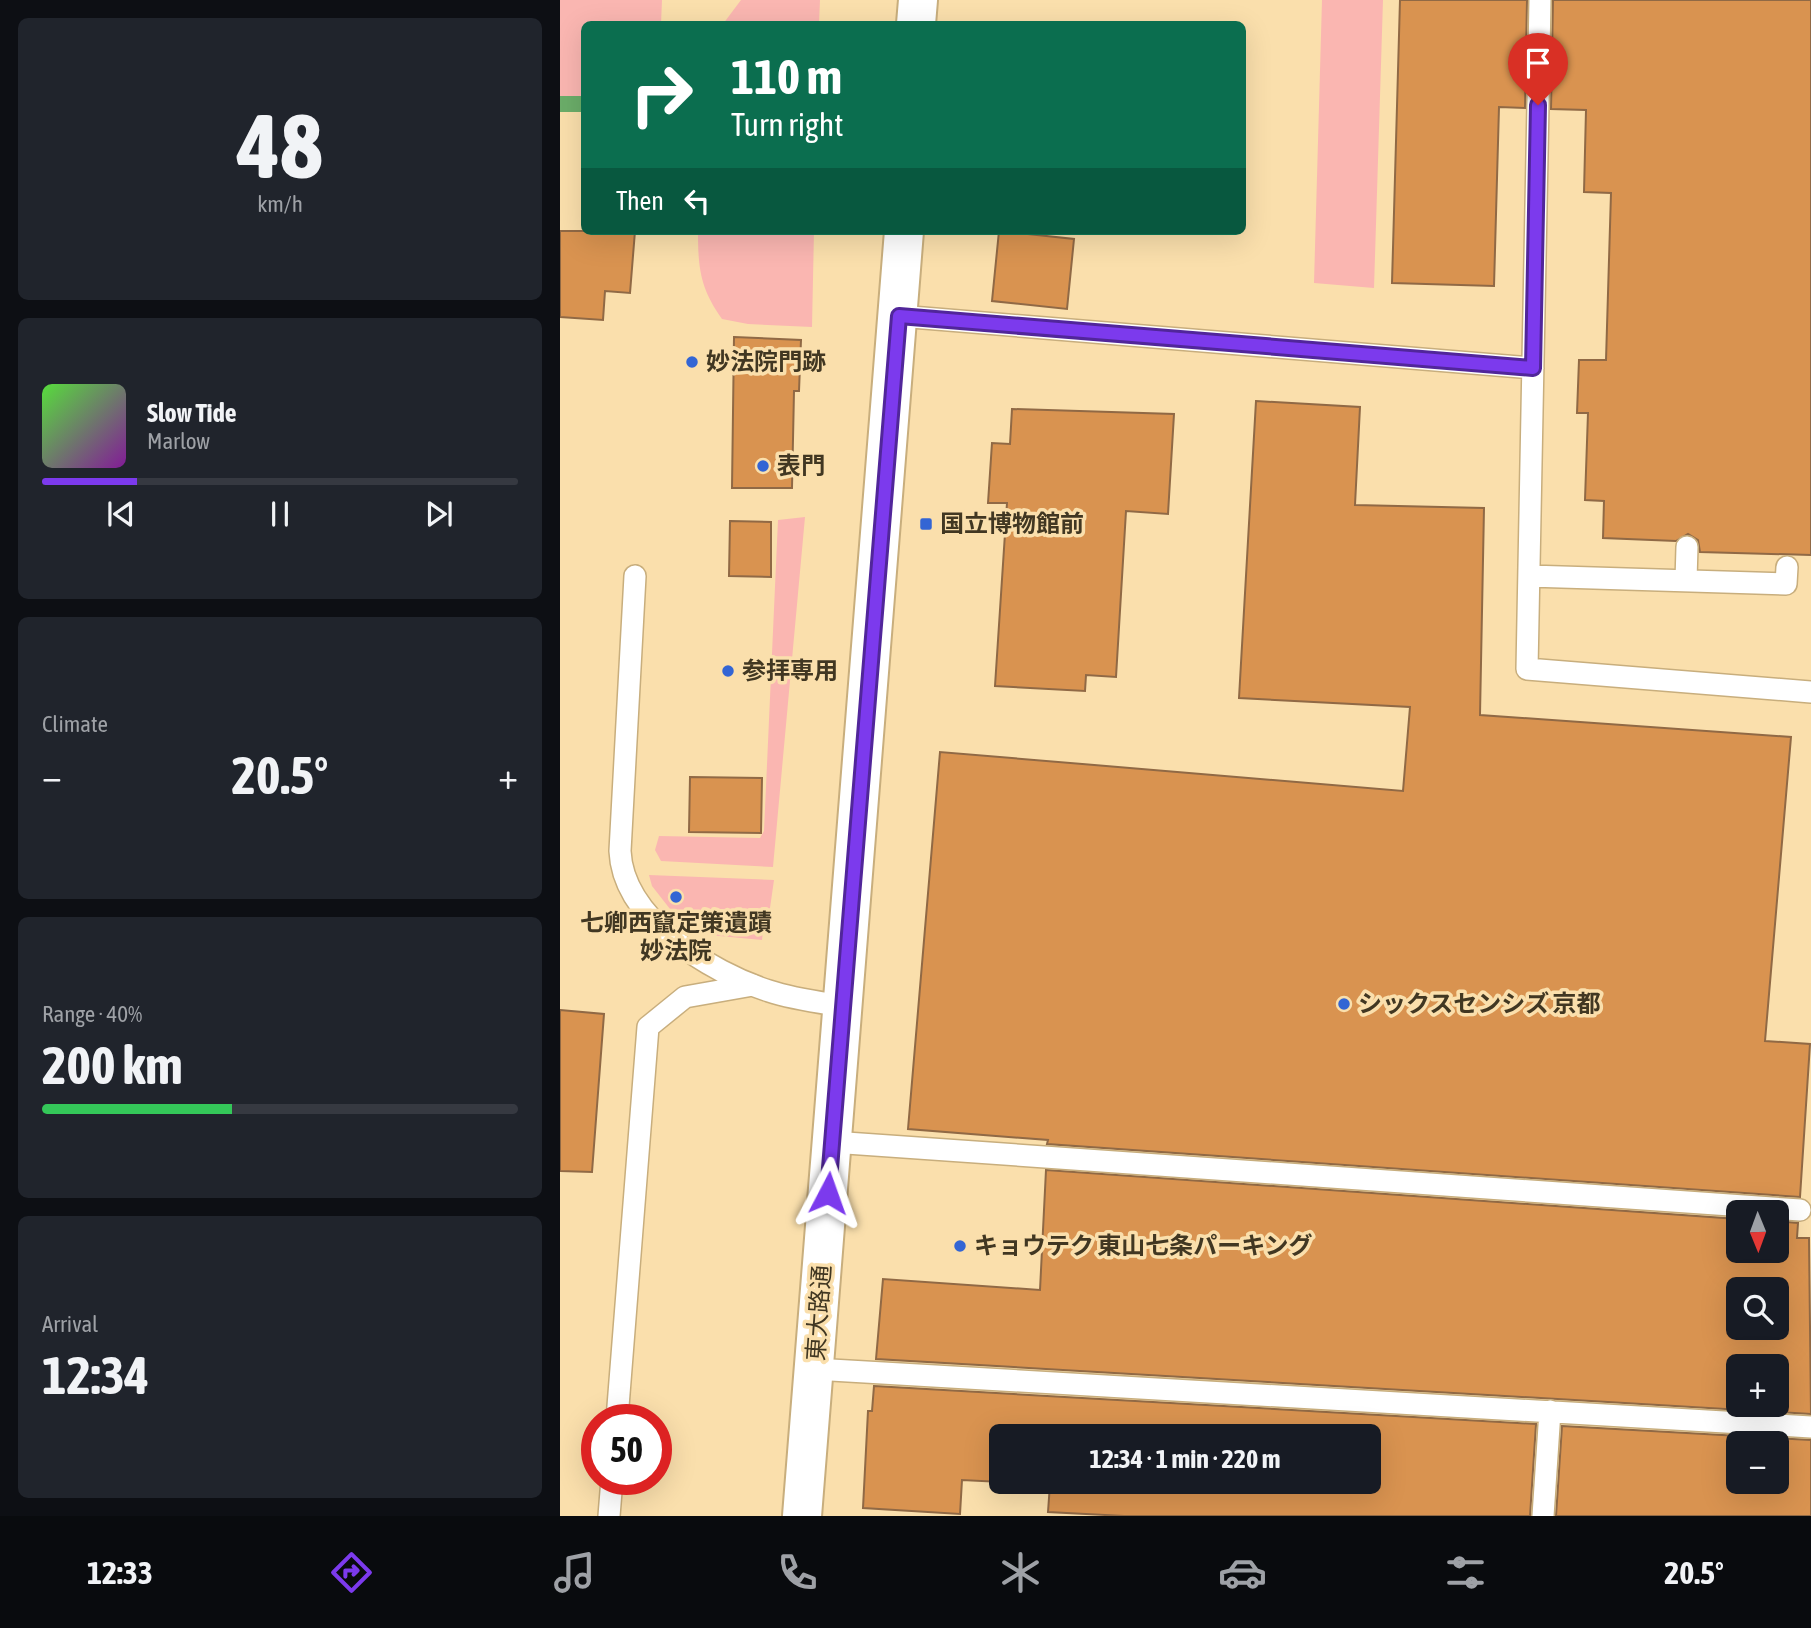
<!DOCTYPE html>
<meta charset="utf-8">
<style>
:root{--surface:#171b24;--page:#20242c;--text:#f1f3f6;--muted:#9ea1a6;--line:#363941;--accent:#7c3aed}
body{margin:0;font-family:"Asap Condensed","Noto Sans JP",sans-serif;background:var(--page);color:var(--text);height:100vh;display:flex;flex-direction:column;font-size:26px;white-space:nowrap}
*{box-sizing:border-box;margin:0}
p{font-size:23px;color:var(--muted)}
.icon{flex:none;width:38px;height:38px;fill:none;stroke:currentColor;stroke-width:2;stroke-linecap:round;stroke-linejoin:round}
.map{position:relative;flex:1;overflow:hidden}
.details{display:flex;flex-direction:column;gap:18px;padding:18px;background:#0d0f14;width:560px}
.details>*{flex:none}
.top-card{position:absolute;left:21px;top:21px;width:665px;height:214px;border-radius:10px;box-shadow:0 7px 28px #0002;background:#0b6e4f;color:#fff;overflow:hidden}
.needle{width:46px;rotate:179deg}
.tools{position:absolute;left:1166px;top:1200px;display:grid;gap:14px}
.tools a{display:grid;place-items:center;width:63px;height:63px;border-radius:10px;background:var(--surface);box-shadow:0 7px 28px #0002;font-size:35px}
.speed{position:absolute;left:21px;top:1404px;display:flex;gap:14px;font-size:35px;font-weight:700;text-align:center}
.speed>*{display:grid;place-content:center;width:91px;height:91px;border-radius:50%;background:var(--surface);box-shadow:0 7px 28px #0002;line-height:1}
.speed .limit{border:10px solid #d22;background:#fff;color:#111}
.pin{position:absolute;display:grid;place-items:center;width:60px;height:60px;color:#fff;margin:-72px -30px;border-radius:50% 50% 50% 0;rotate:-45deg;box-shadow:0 0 7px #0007}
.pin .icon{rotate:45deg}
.me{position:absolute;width:77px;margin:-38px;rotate:4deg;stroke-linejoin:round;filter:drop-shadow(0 0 5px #0008)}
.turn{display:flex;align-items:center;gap:24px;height:147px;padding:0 35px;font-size:32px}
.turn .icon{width:91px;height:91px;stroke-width:2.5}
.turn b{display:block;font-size:49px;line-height:60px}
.then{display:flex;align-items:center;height:66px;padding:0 35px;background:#0003;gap:14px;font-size:26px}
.big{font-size:52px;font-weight:700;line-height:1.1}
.details .widget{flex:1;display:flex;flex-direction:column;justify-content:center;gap:10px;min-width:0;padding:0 24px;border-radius:10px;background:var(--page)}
.details .dial{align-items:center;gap:0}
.dial b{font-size:91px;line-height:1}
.song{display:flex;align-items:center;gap:21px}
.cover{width:84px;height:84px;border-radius:10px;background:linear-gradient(135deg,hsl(110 70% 55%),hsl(290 70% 35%))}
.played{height:7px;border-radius:4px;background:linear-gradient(90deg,var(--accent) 20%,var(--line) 20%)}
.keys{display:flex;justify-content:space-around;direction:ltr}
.heat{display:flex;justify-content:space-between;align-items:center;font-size:38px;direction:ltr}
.charge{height:10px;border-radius:5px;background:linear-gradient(90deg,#34c759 40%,var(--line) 0)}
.trip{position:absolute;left:429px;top:1424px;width:392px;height:70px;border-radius:10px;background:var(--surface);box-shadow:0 7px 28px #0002;font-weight:700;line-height:70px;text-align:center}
.tabs{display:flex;height:112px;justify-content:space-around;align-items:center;background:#090b0e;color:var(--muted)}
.tabs .icon{width:49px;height:49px}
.tabs .on{color:var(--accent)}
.tabs b{font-size:32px;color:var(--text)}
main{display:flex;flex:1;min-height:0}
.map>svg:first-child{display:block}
.green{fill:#fab6b1}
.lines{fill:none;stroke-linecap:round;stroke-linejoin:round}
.stream{stroke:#6bad69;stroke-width:16}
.building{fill:#d99350;stroke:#906945;stroke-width:2;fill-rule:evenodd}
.lane-casing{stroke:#c8ae7d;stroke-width:24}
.secondary-casing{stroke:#c8ae7d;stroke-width:42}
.lane{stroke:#fff;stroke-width:21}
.secondary{stroke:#fff;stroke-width:38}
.route-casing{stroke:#51269a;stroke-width:18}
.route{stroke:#7c3aed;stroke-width:12}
.poi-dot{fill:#3365d4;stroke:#fadfac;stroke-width:2.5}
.labels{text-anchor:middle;stroke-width:7;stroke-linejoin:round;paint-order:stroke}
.poi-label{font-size:24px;font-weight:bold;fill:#413722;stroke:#fadfac;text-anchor:start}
.street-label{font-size:24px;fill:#413722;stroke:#fadfac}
</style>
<main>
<section class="details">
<div class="widget dial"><b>48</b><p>km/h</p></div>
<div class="widget">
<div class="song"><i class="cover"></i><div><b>Slow Tide</b><p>Marlow</p></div></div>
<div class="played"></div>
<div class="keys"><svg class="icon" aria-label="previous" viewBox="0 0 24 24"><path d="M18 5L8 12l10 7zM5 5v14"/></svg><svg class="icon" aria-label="pause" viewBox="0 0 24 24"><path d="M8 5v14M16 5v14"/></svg><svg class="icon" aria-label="next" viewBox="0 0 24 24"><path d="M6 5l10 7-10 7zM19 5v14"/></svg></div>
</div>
<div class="widget"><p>Climate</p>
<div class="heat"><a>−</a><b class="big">20.5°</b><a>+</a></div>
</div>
<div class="widget"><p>Range · 40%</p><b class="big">200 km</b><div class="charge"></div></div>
<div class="widget"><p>Arrival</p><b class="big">12:34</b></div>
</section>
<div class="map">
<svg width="1251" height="1516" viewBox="0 0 1251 1516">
<rect width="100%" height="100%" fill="#fadfac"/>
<path class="green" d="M0,0H102L101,24H24V108L0,106Z
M181,0H260L259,24H163Z
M762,0H823L814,288L754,283Z
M138,231H254L252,327L188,324L162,319C140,288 138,268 138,231Z
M245,517L213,867L101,861L95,850L99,836L200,838L204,831L218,520Z
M89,875L214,880L207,929L203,931L202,940L149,935L133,928L110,909L92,886Z"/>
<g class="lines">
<path class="stream" d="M0,104H24"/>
</g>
<path class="building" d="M840,0H967L965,108L939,107L934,286L832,283Z
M993,0H1251V555L1140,552L1138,540L1128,534L1116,541L1043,538L1044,501L1025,500L1028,413H1017L1019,360H1046L1051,193L1024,192L1026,110L991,109Z
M0,231H75L70,293L45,291L43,320L0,317Z
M439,231L514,239L507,309L432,301Z
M174,337L241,340L239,391H234L232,488H172Z
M696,401L800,407L795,505L924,508L920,715L1231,737L1205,1041L1250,1044L1240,1197L487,1144L488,1140L348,1129L380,752L843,791L850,707L679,698Z
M452,409L614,414L608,514L566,511L556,677L526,675L525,691L435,686L447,503H428L432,443L450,444Z
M170,521L211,522V577L169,576Z
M130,777L202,778L201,833L129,832Z
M0,1010L44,1014L32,1172L0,1171Z
M486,1170L1178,1219V1251H1216V1221L1238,1223L1237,1238H1249L1251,1414L316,1359L323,1279L480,1290ZM1178,1290H1216V1328H1178ZM1178,1367H1216V1405H1178Z
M314,1386L976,1424L970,1516H564L488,1512L490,1484L458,1482H808V1437H441V1482L402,1480L400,1514L303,1508L308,1411H312Z
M1002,1426L1251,1440V1516H996ZM1178,1444H1216V1482H1178Z"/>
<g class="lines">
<defs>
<path id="lane" d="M980,0L967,669L1251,692
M339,316L973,368
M75,576L60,851C63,919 150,972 209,991C233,999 258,1002 283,1006
M969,576L1226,584L1227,567
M1126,580L1127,547
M272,1142L1240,1210
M254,1369L1251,1427
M57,1419L88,1027L125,997L193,985
M49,1516L52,1479
M983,1516L990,1411"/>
<path id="secondary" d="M356,24L358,0
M242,1516L344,231"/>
</defs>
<use href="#lane" class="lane-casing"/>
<use href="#secondary" class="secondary-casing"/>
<use href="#lane" class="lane"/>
<use href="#secondary" class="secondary"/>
</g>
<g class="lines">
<defs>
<path id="route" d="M268,1193L339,316L973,368L978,105"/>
</defs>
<use href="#route" class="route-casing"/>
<use href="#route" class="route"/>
</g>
<g class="poi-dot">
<circle cx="132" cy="362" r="7"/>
<circle cx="203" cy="466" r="7"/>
<rect x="359" y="517" width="14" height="14" rx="3.5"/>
<circle cx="168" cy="671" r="7"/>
<circle cx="116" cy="897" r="7"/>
<circle cx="784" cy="1004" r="7"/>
<circle cx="400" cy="1246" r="7"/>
</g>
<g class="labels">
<g class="poi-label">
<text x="146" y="370">妙法院門跡</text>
<text x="217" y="474">表門</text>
<text x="380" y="532">国立博物館前</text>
<text x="182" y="679">参拝専用</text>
<text x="116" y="931" text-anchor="middle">七卿西竄定策遺蹟<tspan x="116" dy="28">妙法院</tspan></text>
<text x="798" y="1012">シックスセンシズ 京都</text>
<text x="414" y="1254">キョウテク 東山七条パーキング</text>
</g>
<g class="street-label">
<text transform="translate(259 1313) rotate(-86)" y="8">東大路通</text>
</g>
</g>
</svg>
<div class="tools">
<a><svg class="needle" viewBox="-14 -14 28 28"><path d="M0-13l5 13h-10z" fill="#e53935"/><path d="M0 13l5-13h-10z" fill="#9ea1a6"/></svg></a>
<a><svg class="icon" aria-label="search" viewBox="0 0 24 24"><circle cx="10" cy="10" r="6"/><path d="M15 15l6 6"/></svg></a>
<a>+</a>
<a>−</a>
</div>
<div class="speed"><div class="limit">50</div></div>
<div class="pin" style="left:978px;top:105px;background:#d93025"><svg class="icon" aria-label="arrive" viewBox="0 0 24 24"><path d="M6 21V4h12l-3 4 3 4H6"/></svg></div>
<svg class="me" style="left:268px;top:1193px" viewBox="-20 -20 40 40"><path d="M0-17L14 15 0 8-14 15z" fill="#7c3aed" stroke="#fff" stroke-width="4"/></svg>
<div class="trip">12:34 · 1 min · 220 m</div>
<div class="top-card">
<div class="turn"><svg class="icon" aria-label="right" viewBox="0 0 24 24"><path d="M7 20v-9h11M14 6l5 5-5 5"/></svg><div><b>110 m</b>Turn right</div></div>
<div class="then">Then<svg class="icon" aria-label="left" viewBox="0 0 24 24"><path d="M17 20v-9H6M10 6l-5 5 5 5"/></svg></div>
</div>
</div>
</main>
<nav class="tabs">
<b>12:33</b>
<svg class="icon on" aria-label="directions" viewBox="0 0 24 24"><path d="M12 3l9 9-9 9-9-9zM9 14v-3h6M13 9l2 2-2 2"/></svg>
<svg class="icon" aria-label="music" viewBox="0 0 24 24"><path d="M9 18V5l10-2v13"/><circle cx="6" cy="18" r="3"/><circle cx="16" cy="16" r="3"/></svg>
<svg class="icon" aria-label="phone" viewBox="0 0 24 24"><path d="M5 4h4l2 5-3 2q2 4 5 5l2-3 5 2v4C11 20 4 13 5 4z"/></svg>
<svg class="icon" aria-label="climate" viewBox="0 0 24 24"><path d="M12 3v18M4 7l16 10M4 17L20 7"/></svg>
<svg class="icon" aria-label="car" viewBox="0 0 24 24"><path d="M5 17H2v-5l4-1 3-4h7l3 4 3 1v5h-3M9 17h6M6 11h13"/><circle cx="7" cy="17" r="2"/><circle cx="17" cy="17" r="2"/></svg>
<svg class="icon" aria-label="filters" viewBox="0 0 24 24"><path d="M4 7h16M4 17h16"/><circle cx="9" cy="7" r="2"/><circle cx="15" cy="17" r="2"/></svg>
<b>20.5°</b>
</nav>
